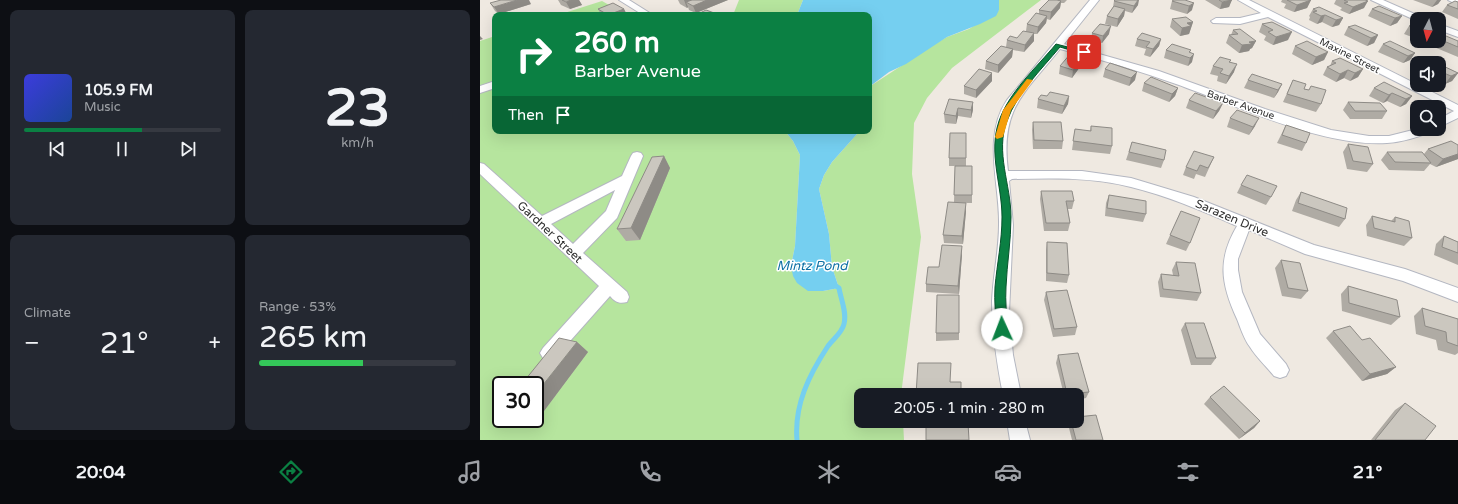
<!DOCTYPE html>
<meta charset="utf-8">
<style>
:root{--surface:#171b24;--page:#242831;--text:#f1f3f6;--muted:#9ea1a6;--line:#363941;--accent:#0b8043}
body{margin:0;font-family:"Varela Round",sans-serif;background:var(--page);color:var(--text);height:100vh;display:flex;flex-direction:column;font-size:15px;white-space:nowrap}
*{box-sizing:border-box;margin:0}
p{font-size:13px;color:var(--muted)}
.icon{flex:none;width:22px;height:22px;fill:none;stroke:currentColor;stroke-width:2;stroke-linecap:round;stroke-linejoin:round}
.map{position:relative;flex:1;overflow:hidden}
.panel{display:flex;flex-direction:column;gap:10px;padding:10px;background:#0d0f14;width:480px}
.panel>*{flex:none}
.hud{position:absolute;left:12px;top:12px;width:380px;height:122px;border-radius:8px;box-shadow:0 4px 16px #0002;background:#0b8043;color:#fff;overflow:hidden}
.needle{width:26px;rotate:186deg}
.buttons{position:absolute;left:930px;top:12px;display:grid;gap:8px}
.buttons a{display:grid;place-items:center;width:36px;height:36px;border-radius:8px;background:var(--surface);box-shadow:0 4px 16px #0002;font-size:20px}
.speed{position:absolute;left:12px;top:376px;display:flex;gap:8px;font-size:20px;font-weight:700;text-align:center}
.speed>*{display:grid;place-content:center;width:52px;height:52px;border-radius:50%;background:var(--surface);box-shadow:0 4px 16px #0002;line-height:1}
.speed .limit{border:2px solid #111;border-radius:6px;background:#fff;color:#111}
.pin{position:absolute;display:grid;place-items:center;width:34px;height:34px;color:#fff;margin:-17px;border-radius:8px;box-shadow:0 2px 6px #0006}
.me{position:absolute;width:44px;margin:-22px;rotate:358deg;stroke-linejoin:round;filter:drop-shadow(0 0 3px #0008)}
.turn{display:flex;align-items:center;gap:14px;height:84px;padding:0 16px;font-size:18px}
.turn .icon{width:52px;height:52px;stroke-width:2.5}
.turn b{display:block;font-size:28px;line-height:34px}
.then{display:flex;align-items:center;height:38px;padding:0 16px;background:#0003;gap:8px;font-size:15px}
.big{font-size:30px;font-weight:600;line-height:1.1}
.panel .card{flex:1;display:flex;flex-direction:column;justify-content:center;gap:6px;min-width:0;padding:0 14px;border-radius:8px;background:var(--page)}
.panel .dial{align-items:center;gap:0}
.dial b{font-size:52px;line-height:1}
.song{display:flex;align-items:center;gap:12px}
.cover{width:48px;height:48px;border-radius:6px;background:linear-gradient(135deg,hsl(240 70% 55%),hsl(220 70% 35%))}
.played{height:4px;border-radius:2px;background:linear-gradient(90deg,var(--accent) 60%,var(--line) 60%)}
.keys{display:flex;justify-content:space-around;direction:ltr}
.heat{display:flex;justify-content:space-between;align-items:center;font-size:22px;direction:ltr}
.charge{height:6px;border-radius:3px;background:linear-gradient(90deg,#34c759 53%,var(--line) 0)}
.panel .tiles{flex:1;display:grid;gap:10px;grid-template-columns:repeat(2,1fr)}
.trip{position:absolute;left:374px;top:388px;width:230px;height:40px;border-radius:8px;background:var(--surface);box-shadow:0 4px 16px #0002;font-weight:600;line-height:40px;text-align:center}
.dock{display:flex;height:64px;justify-content:space-around;align-items:center;background:#090b0e;color:var(--muted)}
.dock .icon{width:28px;height:28px}
.dock .on{color:var(--accent)}
.dock b{font-size:18px;color:var(--text)}
main{display:flex;flex:1;min-height:0}
.map>svg:first-child{display:block}
.green{fill:#b6e59e;fill-rule:evenodd}
.water{fill:#75cff0}
.lines{fill:none;stroke-linecap:round;stroke-linejoin:round}
.stream{stroke:#75cff0;stroke-width:5}
.minor-casing{stroke:#b4b7c1;stroke-width:2}
.minor{fill:#fff;fill-rule:evenodd}
.wall{fill:#afaba4}
.shaded-wall{fill:#8e8b86}
.building{fill:#cbc7bf;stroke:#8e8b86}
.route{fill:#0b8043;stroke:#07532c}
.slow{fill:#f59e0b}
.labels{text-anchor:middle;stroke-width:3;stroke-linejoin:round;paint-order:stroke}
.far-street-label{font-size:10px;fill:#2e2e2e;stroke:#fff}
.street-label{font-size:12px;fill:#2e2e2e;stroke:#fff}
.water-label{font-size:13px;font-style:italic;fill:#0d6fa3;stroke:#fff}
</style>
<main>
<section class="panel">
<div class="tiles">
<div class="card">
<div class="song"><i class="cover"></i><div><b>105.9 FM</b><p>Music</p></div></div>
<div class="played"></div>
<div class="keys"><svg class="icon" aria-label="previous" viewBox="0 0 24 24"><path d="M18 5L8 12l10 7zM5 5v14"/></svg><svg class="icon" aria-label="pause" viewBox="0 0 24 24"><path d="M8 5v14M16 5v14"/></svg><svg class="icon" aria-label="next" viewBox="0 0 24 24"><path d="M6 5l10 7-10 7zM19 5v14"/></svg></div>
</div>
<div class="card dial"><b>23</b><p>km/h</p></div>
<div class="card"><p>Climate</p>
<div class="heat"><a>−</a><b class="big">21°</b><a>+</a></div>
</div>
<div class="card"><p>Range · 53%</p><b class="big">265 km</b><div class="charge"></div></div>
</div>
</section>
<div class="map">
<svg width="978" height="440" viewBox="0 0 978 440">
<rect width="100%" height="100%" fill="#efe9e1"/>
<path class="green" d="M259,0H323L317,15H253Z
M519,0H561L472,68L447,98L434,123L432,174L441,237L421,395H381V421H423L424,440H0V41L15,36V131H305L313,141L320,155L315,246L311,266L343,291L359,288L352,267L349,234L339,189L344,175L352,162L377,134V131H389V87L453,45L467,37L489,29L519,10ZM21,385H55V419H21Z
M122,1L147,15H78Z"/>
<path class="water" d="M323,0H519V10L516,16L500,24L467,37L426,64L409,72L389,87V15H317Z
M305,131H377V134L352,162L344,175L339,189L349,234L352,267L359,288L343,291H328L317,283L313,276L311,266L315,246L320,155L313,141Z"/>
<g class="lines">
<path class="stream" d="M317,440C314,405 329,375 348,346C353,339 362,333 364,324C367,312 361,300 359,288L356,286"/>
<defs>
<path id="minor" d="M139,0H149L173,15H163Z
M610,0H619L584,44L679,71L785,109L851,130L889,136H909L937,129H953L951,132C937,137 923,142 907,143C844,147 759,107 699,85C660,71 620,59 580,49C544,94 520,108 528,171H602L651,178L714,197L834,245L925,269L978,288V302L923,281L825,254L769,230L758,259V270L762,292L780,334L806,364L809,370L806,376L800,378L794,376C786,366 777,358 770,347C764,339 761,329 757,319C741,284 737,260 757,226C722,211 688,196 651,187C612,177 572,178 532,179L529,181L533,225L529,313L533,355L541,395H523C517,364 512,333 512,301C513,276 519,250 519,225C520,184 502,137 527,100Z
M758,0H769L978,105V118L959,127V119L974,111L788,17L760,24L733,23L731,21L736,18H760L781,13Z
M891,0H903L946,19H937V21Z
M968,0H978V5Z
M959,24L978,31V37L959,30Z
M15,81V88L0,93V86Z
M157,152L161,153L163,156L137,218L103,253L147,292L149,297L147,302C139,304 135,302 130,296L75,358L69,361L63,358L60,353L63,348L119,286L0,174V163L4,164L62,216L142,176L151,156L153,153ZM135,190L126,211L93,244L71,224Z
M527,421H545L550,440H530Z"/>
</defs>
<use href="#minor" class="minor-casing"/>
<use href="#minor" class="minor"/>
</g>
<path class="wall" d="M78,0H99L102,5L90,9L81,5Z
M198,0H248L216,13L209,10L208,7L207,8L200,4Z
M569,0H587L584,3H581L580,8L570,20L567,19L566,23L557,34H554V41L544,52L533,50L532,57L518,73L505,69L506,61L526,47L527,40L537,38L546,31L547,24L559,14V10Z
M705,0L712,10L707,14L690,9L692,1Z
M725,0H751L749,7L740,9Z
M802,0H831L827,8L814,12L804,8L806,4L801,2Z
M856,0H885L884,8L869,14L860,10L862,8L854,4Z
M933,0H961L958,4L952,7Z
M634,1L658,5L652,13L645,11L644,16L637,27L625,24L627,16L633,7Z
M978,2V19L962,12L967,5Z
M10,3L51,4L19,14L15,11Z
M118,9H144L147,15H121Z
M833,9L863,18L859,25L852,27L842,22L837,24L829,20L830,17L829,16Z
M892,9L922,16L917,23L910,26L888,16Z
M692,19L713,22L709,34L700,36L690,27Z
M792,22L808,40L793,45L784,40L786,36L779,32L782,24Z
M937,23V39L924,34L929,26Z
M868,27L898,35L894,43L887,46L864,35Z
M753,30L776,41L772,48L770,49L769,51L759,53L746,43L749,35H751Z
M612,33L629,34L622,43L611,41Z
M657,39H681L679,46L670,57L664,55L666,49L655,46Z
M959,39L978,41V57L954,47L958,41H959Z
M903,44L935,53L930,60L923,63L898,52Z
M815,46L848,52L844,60L832,65L812,54Z
M686,50H711L710,52L712,62L708,66L684,58Z
M603,57L602,64L592,78L579,74L580,66Z
M751,60L750,62L754,72L746,84L737,81L738,76L730,74L733,66Z
M852,61L883,69L878,77L870,81L864,78L856,82L843,75L847,67L850,66Z
M630,63L655,80L649,86L623,77L625,69Z
M959,64L978,73L972,81L965,84L959,81Z
M512,73V81L496,98L484,94V86Z
M768,80L802,84L798,92L794,98L764,88Z
M813,80L824,89L829,90L831,86L841,104L836,112L803,102Z
M664,83L698,88L695,96L689,102L662,91Z
M894,88L932,96L926,104L920,107L907,101L903,103L889,96Z
M589,96L588,104L582,114L557,108L558,99Z
M709,100L743,103L739,111L733,119L706,108Z
M493,102V110L491,118L478,116L476,124L465,123L464,114Z
M868,102L907,111L902,119H870L863,110Z
M750,118L775,126L769,135L747,127Z
M553,122L583,141L582,149H553L552,130Z
M806,125L826,143L822,151L797,143Z
M611,126L632,146L630,154L592,150L595,129L610,131Z
M486,133V166H492V203H484L486,211L483,244L464,243L463,235L474,202L475,166H469V158Z
M652,142L684,160L681,168L646,160Z
M868,144L893,164L887,172L867,169L863,152Z
M978,145V159L956,167L950,164L944,171L909,170L901,160L907,152L944,154L948,149Z
M184,156L190,168L160,240L146,241L137,229Z
M734,157L725,177L716,174L714,179L703,175L706,167Z
M761,185L791,197L786,205L757,193Z
M561,191L594,201L592,209H588L590,223L588,231H564L560,199Z
M821,192L865,219L859,227L812,211L816,200Z
M629,195L666,214L663,222L625,216L626,203Z
M701,211L710,243L706,251L686,244Z
M892,216L911,221L915,217L932,238L924,246L887,236L886,225Z
M964,236L978,242V265L954,255L956,244Z
M567,242L589,275L587,283L566,281V250Z
M482,254L479,294L446,292V284L459,267Z
M801,260L828,291L821,299L802,296L795,268Z
M696,262L721,293L717,301L680,297L678,282L681,274L693,275L692,270Z
M868,286L920,317L911,325L862,311L861,294Z
M566,292L597,327L595,335L573,337L564,300Z
M479,295V340L456,341V333Z
M942,308L978,319V353L975,355L958,350L956,340L936,334L934,316Z
M705,323L736,358L731,365H711L701,330Z
M853,331L882,340L916,367L907,374L882,381L846,338Z
M97,342L108,352L55,423L39,419H55Z
M578,355L609,392L606,398L597,400V395H584L576,363Z
M730,397L780,421L774,428L759,439L724,404Z
M925,403L945,440H891L915,410Z
M589,421H597L623,440H592L588,424Z"/>
<path class="shaded-wall" d="M37,0H49L51,4L19,14L14,7Z
M91,0H99L102,5L90,9L86,2Z
M204,0H226L206,2L208,7L207,8Z
M227,0H248L216,13L213,6Z
M658,0H659L658,5L652,13L654,6Z
M752,0L749,7L740,9L742,2Z
M831,0L827,8L814,12L817,5Z
M957,0H961L958,4L952,7Z
M581,1L580,8L570,20L571,12Z
M888,1L884,8L869,14L873,7Z
M714,3L712,10L707,14L709,6Z
M144,9L147,15H129Z
M645,9L644,16L637,27L638,19Z
M845,15L842,22L837,24L841,16Z
M567,16L566,23L557,34L558,27Z
M922,16L917,23L910,26L915,18Z
M863,18L859,25L852,27L856,20Z
M713,22L709,34L700,36L702,28L707,23Z
M631,26L629,34L622,43L623,36Z
M812,32L808,40L793,45L796,37Z
M554,33V41L544,52L545,45Z
M898,35L894,43L887,46L891,38Z
M0,36L3,39L0,40Z
M681,39L679,46L670,57L673,49Z
M776,41L772,48L770,49L769,51L759,53L762,45L769,42Z
M533,49L532,57L518,73V65Z
M848,52L844,60L832,65L836,57Z
M935,53L930,60L923,63L928,56Z
M714,54L712,62L708,66L710,58Z
M603,57L602,64L592,78L593,70Z
M757,64L754,72L746,84L749,76Z
M883,69L878,77L870,81L875,73Z
M868,70L864,78L856,82L860,74Z
M657,72L655,80L649,86L651,78Z
M512,73V81L496,98V90Z
M978,73L972,81L965,84L971,76Z
M802,84L798,92L794,98L798,90Z
M698,88L695,96L689,102L692,94Z
M912,93L907,101L903,103L909,95Z
M589,96L588,104L582,114L584,106Z
M932,96L926,104L920,107L926,99Z
M493,102V110L491,118V110Z
M743,103L739,111L733,119L736,111Z
M478,108V116L476,124V116Z
M779,118L775,126L769,135L773,127Z
M978,154V159L956,167L963,159Z
M184,156L190,168L160,240L151,228Z
M486,203V211L483,244L482,236Z
M482,246V254L479,294L478,286Z
M97,342L108,352L55,423L50,419H55V395Z
M916,367L907,374L882,381L890,374Z
M780,421L774,428L759,439L765,433Z"/>
<path class="building" d="M21,0H37L14,7L10,3Z
M82,0H91L86,2Z
M212,0H227L213,6L206,2Z
M569,0H577L581,1L571,12L559,10Z
M635,0H658L654,6L634,1Z
M694,0H705L714,3L709,6L692,1Z
M739,0H752L742,2Z
M807,0H831L817,5Z
M864,0H885L888,1L873,7L864,3L868,2Z
M975,1L978,2V9L967,5Z
M133,3L144,9L128,15L118,9Z
M634,6L645,9L638,19L627,16Z
M899,6L922,16L915,18L892,9Z
M839,7L863,18L856,20L845,15L841,16L833,12L837,11L833,9Z
M226,10L237,14L235,15H216Z
M556,13L567,16L558,27L547,24Z
M706,17L713,22L707,23L711,26L702,28L692,19Z
M792,22L812,32L796,37L788,32L793,30L782,24Z
M937,23V30L929,26Z
M620,24L631,26L623,36L612,33Z
M875,25L898,35L891,38L868,27Z
M760,29L776,41L769,42L772,44L762,45L749,35L758,34L753,30Z
M543,31L554,33L545,45L527,40L530,36L537,38Z
M662,33L681,39L673,49L666,47L670,42L657,39Z
M966,36L978,41V47L959,39Z
M827,41L848,52L836,57L815,46Z
M910,41L935,53L928,56L903,44Z
M692,44L711,50L709,52L714,54L710,58L686,50Z
M521,46L533,49L518,65L506,61Z
M591,53L603,57L593,70L580,66Z
M740,57L751,60L749,62L757,64L749,76L740,73L743,69L733,66Z
M860,58L883,69L875,73L868,70L860,74L847,67L856,63L852,61Z
M950,60L956,63H944Z
M630,63L657,72L651,78L625,69Z
M959,64L978,73L971,76L959,71Z
M499,69L512,73L496,90L484,86Z
M772,74L802,84L798,90L768,80Z
M671,77L698,88L692,94L664,83Z
M813,80L826,84L824,89L829,90L831,86L846,90L841,104L807,94Z
M904,82L932,96L926,99L912,93L909,95L894,88Z
M570,92L589,96L584,106L558,99L561,95L567,96Z
M715,93L743,103L736,111L709,100Z
M469,99L493,102L491,110L478,108L476,116L464,114Z
M868,102L900,103L907,111H875Z
M757,110L779,118L773,127L750,118Z
M553,122H581L583,141L554,140Z
M806,125L830,133L826,143L802,135Z
M611,126L632,128V146L593,141L595,129L611,131Z
M470,133H486V158H469Z
M971,141L978,145V154L963,159L948,149Z
M652,142L686,150L684,160L649,152Z
M868,144L888,147L893,164L873,161Z
M714,151L734,157L728,168L720,165L717,171L706,167Z
M907,152H942L951,163L915,162Z
M184,156L151,228L137,229L172,157Z
M475,166H492V195H474Z
M767,175L797,186L791,197L761,185Z
M561,191H592L594,201H586L590,223H566Z
M821,192L867,208L865,219L818,203Z
M629,195L666,201V214L627,208Z
M468,202L486,203L482,236L463,235Z
M701,211L720,218L710,243L690,235Z
M892,216L915,222V217L929,221L932,238L894,228Z
M964,236L978,242V253L962,247Z
M567,242L587,243L589,275L567,273Z
M462,245L482,246L478,286L446,284L448,267H459Z
M801,260L820,263L828,291L808,288Z
M696,262L715,263L721,293L683,289L681,274L699,276Z
M868,286L917,300L920,317L869,303Z
M587,290L597,327L574,329L566,292Z
M457,295H479V333H456Z
M942,308L978,319V346L967,342L966,332L945,326Z
M705,323H724L736,358H716Z
M870,326L882,340L890,338L916,367L890,374L853,331Z
M79,338L97,342L55,395V385H41Z
M598,353L609,392L587,394L578,355Z
M438,363H471L470,382H481V395H436Z
M744,386L780,421L765,433L730,397Z
M925,403L956,426L945,440H895Z
M616,415L623,440H596L591,421H597V417Z
M488,423L489,440H446V425Z"/>
<path class="route" d="M576,44L607,52L604,54L580,47C561,70 537,93 527,121C515,152 531,185 531,217C531,241 527,263 526,287C525,301 527,315 527,329L526,333H518L516,329C516,315 514,301 515,287C517,264 522,241 522,217C522,185 508,153 519,121C529,92 556,68 576,44Z"/>
<path class="slow" d="M547,79L553,80L531,110L523,137L517,139L515,137L523,110Z"/>
<g class="labels">
<g class="far-street-label">
<text transform="translate(870 55) rotate(27)" y="4">Maxine Street</text>
<text transform="translate(761 104) rotate(19)" y="4">Barber Avenue</text>
</g>
<g class="street-label">
<text transform="translate(752 218) rotate(23)" y="4">Sarazen Drive</text>
<text transform="translate(70 232) rotate(43)" y="4">Gardner Street</text>
</g>
<g class="water-label">
<text x="332" y="270">Mintz Pond</text>
</g>
</g>
</svg>
<div class="buttons">
<a><svg class="needle" viewBox="-14 -14 28 28"><path d="M0-13l5 13h-10z" fill="#e53935"/><path d="M0 13l5-13h-10z" fill="#9ea1a6"/></svg></a>
<a><svg class="icon" aria-label="sound" viewBox="0 0 24 24"><path d="M4 9h4l5-4v14l-5-4H4zM17 9q2 3 0 6"/></svg></a>
<a><svg class="icon" aria-label="search" viewBox="0 0 24 24"><circle cx="10" cy="10" r="6"/><path d="M15 15l6 6"/></svg></a>
</div>
<div class="speed"><div class="limit">30</div></div>
<div class="pin" style="left:604px;top:52px;background:#d93025"><svg class="icon" aria-label="arrive" viewBox="0 0 24 24"><path d="M6 21V4h12l-3 4 3 4H6"/></svg></div>
<svg class="me" style="left:522px;top:329px" viewBox="-20 -20 40 40"><circle r="19" fill="#fff"/><path d="M0-13L10 11 0 6-10 11z" fill="#0b8043"/></svg>
<div class="trip">20:05 · 1 min · 280 m</div>
<div class="hud">
<div class="turn"><svg class="icon" aria-label="right" viewBox="0 0 24 24"><path d="M7 20v-9h11M14 6l5 5-5 5"/></svg><div><b>260 m</b>Barber Avenue</div></div>
<div class="then">Then<svg class="icon" aria-label="arrive" viewBox="0 0 24 24"><path d="M6 21V4h12l-3 4 3 4H6"/></svg></div>
</div>
</div>
</main>
<nav class="dock">
<b>20:04</b>
<svg class="icon on" aria-label="directions" viewBox="0 0 24 24"><path d="M12 3l9 9-9 9-9-9zM9 14v-3h6M13 9l2 2-2 2"/></svg>
<svg class="icon" aria-label="music" viewBox="0 0 24 24"><path d="M9 18V5l10-2v13"/><circle cx="6" cy="18" r="3"/><circle cx="16" cy="16" r="3"/></svg>
<svg class="icon" aria-label="phone" viewBox="0 0 24 24"><path d="M5 4h4l2 5-3 2q2 4 5 5l2-3 5 2v4C11 20 4 13 5 4z"/></svg>
<svg class="icon" aria-label="climate" viewBox="0 0 24 24"><path d="M12 3v18M4 7l16 10M4 17L20 7"/></svg>
<svg class="icon" aria-label="car" viewBox="0 0 24 24"><path d="M5 17H2v-5l4-1 3-4h7l3 4 3 1v5h-3M9 17h6M6 11h13"/><circle cx="7" cy="17" r="2"/><circle cx="17" cy="17" r="2"/></svg>
<svg class="icon" aria-label="filters" viewBox="0 0 24 24"><path d="M4 7h16M4 17h16"/><circle cx="9" cy="7" r="2"/><circle cx="15" cy="17" r="2"/></svg>
<b>21°</b>
</nav>
